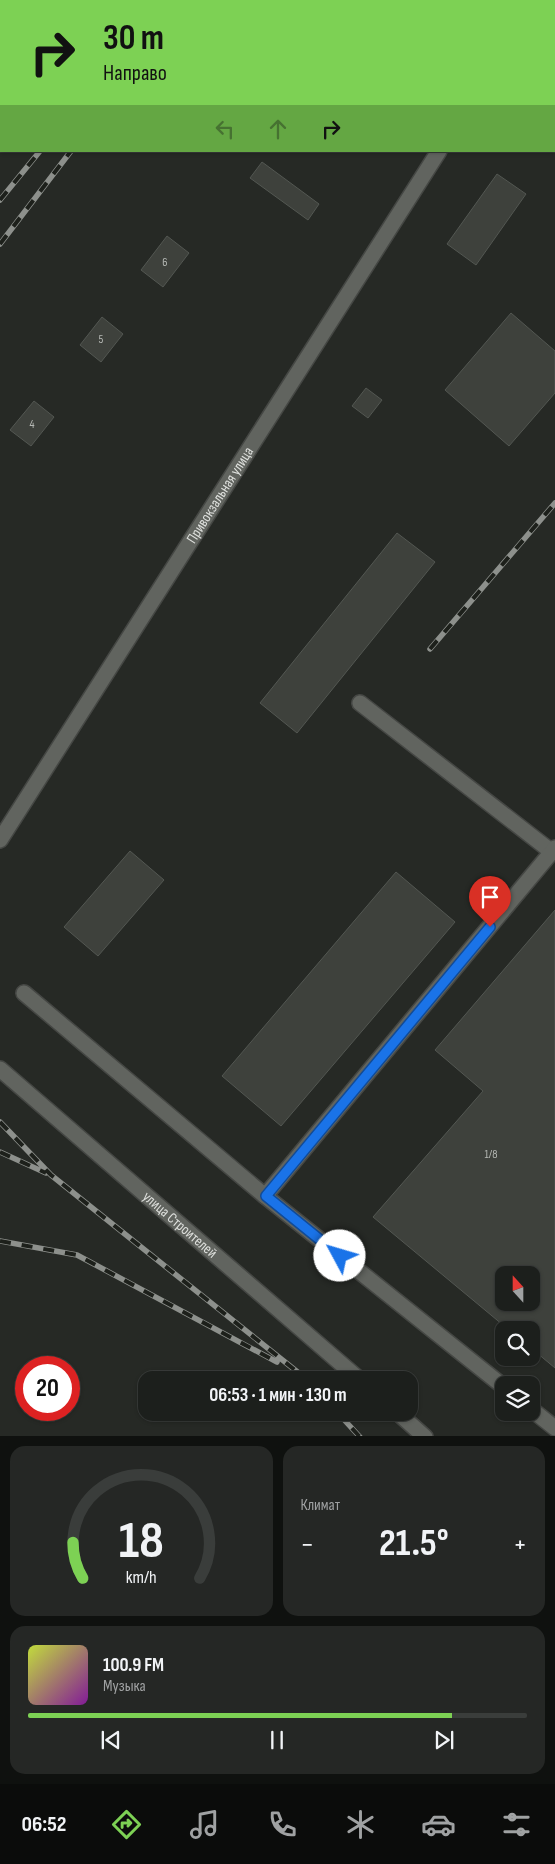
<!DOCTYPE html>
<html lang="ru">
<meta charset="utf-8">
<style>
:root{--surface:#1c1f1c;--page:#252725;--text:#f1f3f6;--muted:#a0a2a3;--line:#3a3d3b;--accent:#7dd154}
body{margin:0;font-family:"Sofia Sans Condensed",sans-serif;background:var(--page);color:var(--text);height:100vh;display:flex;flex-direction:column;font-size:19px;white-space:nowrap}
*{box-sizing:border-box;margin:0}
p{font-size:16px;color:var(--muted)}
.icon{flex:none;width:28px;height:28px;fill:none;stroke:currentColor;stroke-width:2;stroke-linecap:round;stroke-linejoin:round}
.map{position:relative;height:1436px;overflow:hidden}
.panel{display:flex;flex-direction:column;gap:10px;padding:10px;background:#0f110f;flex:1}
.panel>*{flex:none}
.banner{position:absolute;left:0px;top:0px;width:555px;height:152px;box-shadow:0 1px 4px #0004,0 0 0 1px var(--line);background:#7dd154;color:#111;overflow:hidden}
.needle{width:32px;rotate:339deg}
.controls{position:absolute;left:495px;top:1266px;display:grid;gap:10px}
.controls a{display:grid;place-items:center;width:45px;height:45px;border-radius:10px;background:var(--surface);box-shadow:0 1px 4px #0004,0 0 0 1px var(--line);font-size:25px}
.speed{position:absolute;left:15px;top:1356px;display:flex;gap:10px;font-size:25px;font-weight:700;text-align:center}
.speed>*{display:grid;place-content:center;width:65px;height:65px;border-radius:50%;background:var(--surface);box-shadow:0 1px 4px #0004,0 0 0 1px var(--line);line-height:1}
.speed .limit{border:8px solid #d22;background:#fff;color:#111}
.pin{position:absolute;display:grid;place-items:center;width:42px;height:42px;color:#fff;margin:-51px -21px;border-radius:50% 50% 50% 0;rotate:-45deg;box-shadow:0 0 5px #0007}
.pin .icon{rotate:45deg}
.me{position:absolute;width:55px;margin:-28px;rotate:309deg;stroke-linejoin:round;filter:drop-shadow(0 0 4px #0008)}
.turn{display:flex;align-items:center;gap:18px;height:105px;padding:0 20px;font-size:22px}
.turn .icon{width:65px;height:65px;stroke-width:2.5}
.turn b{display:block;font-size:35px;line-height:42px}
.lanes{display:flex;align-items:center;height:48px;padding:0 20px;background:#0003;justify-content:center;gap:25px;direction:ltr}
.lanes .off{opacity:.35}
.big{font-size:38px;font-weight:700;line-height:1.1}
.panel .widget{flex:1;display:flex;flex-direction:column;justify-content:center;gap:8px;min-width:0;padding:0 18px;border-radius:15px;background:var(--page)}
.panel .dial{align-items:center;gap:0}
.dial svg{height:130px;overflow:visible;fill:none;stroke:var(--line);stroke-width:7;stroke-linecap:round;text-anchor:middle}
.dial text{fill:var(--text);stroke:none}
.song{display:flex;align-items:center;gap:15px}
.cover{width:60px;height:60px;border-radius:8px;background:linear-gradient(135deg,hsl(70 70% 55%),hsl(290 70% 35%))}
.played{height:5px;border-radius:2px;background:linear-gradient(90deg,var(--accent) 85%,var(--line) 85%)}
.keys{display:flex;justify-content:space-around;direction:ltr}
.heat{display:flex;justify-content:space-between;align-items:center;font-size:28px;direction:ltr}
.panel .tiles{flex:1;display:grid;gap:10px;grid-template-columns:1fr 1fr}
.widget:last-child{grid-column:span 2}
.trip{position:absolute;left:138px;top:1371px;width:280px;height:50px;border-radius:15px;background:var(--surface);box-shadow:0 1px 4px #0004,0 0 0 1px var(--line);font-weight:700;line-height:50px;text-align:center}
.menu{display:flex;height:80px;justify-content:space-around;align-items:center;background:#0b0c0b;color:var(--muted)}
.menu .icon{width:35px;height:35px}
.menu .selected{color:var(--accent)}
.menu b{font-size:22px;color:var(--text)}
.map>svg:first-child{display:block}
.building{fill:#3e413c;stroke:#535752;fill-rule:evenodd}
.lines{fill:none;stroke-linecap:round;stroke-linejoin:round}
.minor-casing{stroke:#454744;stroke-width:18}
.minor{stroke:#61645f;stroke-width:15}
.rail-casing{stroke:#8d908c;stroke-width:5.5}
.rail{stroke:#1d201b;stroke-width:4;stroke-dasharray:11;stroke-linecap:butt}
.route-casing{stroke:#114b97;stroke-width:12}
.route{stroke:#1a73e8;stroke-width:9}
.labels{text-anchor:middle;stroke-width:5;stroke-linejoin:round;paint-order:stroke}
.number-label{font-size:12px;fill:#b5b8b4}
.street-label{font-size:15px;fill:#dddfdc;stroke:#1d201b}
</style>
<div class="map">
<svg width="555" height="1437" viewBox="0 0 555 1437">
<rect width="100%" height="100%" fill="#262925"/>
<path class="building" d="M428,0H485L428,1Z
M555,91V151L554,150Z
M262,162L319,204L308,220L250,178Z
M497,174L526,194L476,265L447,244Z
M167,236L189,253L163,287L141,270Z
M511,313L555,351V393L509,446L445,390Z
M102,317L123,334L101,362L80,345Z
M366,388L382,400L368,418L352,406Z
M34,401L54,417L31,446L10,430Z
M397,533L435,562L297,733L260,703Z
M130,851L164,880L98,956L64,927Z
M396,872L455,922L281,1126L222,1076Z
M555,910V1368L531,1348V1330H509L373,1217L483,1091L435,1050ZM504,1275H531V1302H504Z"/>
<g class="lines">
<defs>
<g id="minor">
<path d="M403,1L404,0"/>
<path d="M534,1L535,0"/>
<path d="M360,703L552,852"/>
<path id="s1" d="M0,840L439,151"/>
<path d="M24,993L265,1196L504,1387"/>
<path id="s2" d="M0,1069L360,1380"/>
<path d="M265,1196L555,848"/>
<path d="M531,1409L555,1428"/>
<path d="M397,1412L425,1437"/>
</g>
</defs>
<use href="#minor" class="minor-casing"/>
<use href="#minor" class="minor"/>
<defs>
<path id="rail" d="M186,1L187,0
M0,200L40,151
M0,244L71,151
M430,649L555,503
M0,1122L51,1175L300,1374
M0,1152L46,1173
M0,1241L77,1255L277,1362
M337,1412L360,1437"/>
</defs>
<use href="#rail" class="rail-casing"/>
<use href="#rail" class="rail"/>
</g>
<g class="lines">
<defs>
<path id="route" d="M340,1256L266,1196L490,927"/>
</defs>
<use href="#route" class="route-casing"/>
<use href="#route" class="route"/>
</g>
<g class="labels">
<g class="number-label">
<text x="165" y="266">6</text>
<text x="101" y="343">5</text>
<text x="32" y="428">4</text>
<text x="491" y="1158">1/8</text>
</g>
<g class="street-label">
<text dy="5" stroke="none"><textPath href="#s1" startOffset="409">Привокзальная улица</textPath></text>
<text dy="5" stroke="none"><textPath href="#s2" startOffset="238">улица Строителей</textPath></text>
</g>
</g>
</svg>
<div class="controls">
<a><svg class="needle" viewBox="-14 -14 28 28"><path d="M0-13l5 13h-10z" fill="#e53935"/><path d="M0 13l5-13h-10z" fill="#a0a2a3"/></svg></a>
<a><svg class="icon" aria-label="search" viewBox="0 0 24 24"><circle cx="10" cy="10" r="6"/><path d="M15 15l6 6"/></svg></a>
<a><svg class="icon" aria-label="layers" viewBox="0 0 24 24"><path d="M12 4l9 5-9 5-9-5zM3 14l9 5 9-5"/></svg></a>
</div>
<div class="speed"><div class="limit">20</div></div>
<div class="pin" style="left:490px;top:927px;background:#d93025"><svg class="icon" aria-label="arrive" viewBox="0 0 24 24"><path d="M6 21V4h12l-3 4 3 4H6"/></svg></div>
<svg class="me" style="left:340px;top:1256px" viewBox="-20 -20 40 40"><circle r="19" fill="#fff"/><path d="M0-13L10 11 0 6-10 11z" fill="#1a73e8"/></svg>
<div class="trip">06:53 · 1 мин · 130 m</div>
<div class="banner">
<div class="turn"><svg class="icon" aria-label="right" viewBox="0 0 24 24"><path d="M7 20v-9h11M14 6l5 5-5 5"/></svg><div><b>30 m</b>Направо</div></div>
<div class="lanes"><svg class="icon off" aria-label="left" viewBox="0 0 24 24"><path d="M17 20v-9H6M10 6l-5 5 5 5"/></svg><svg class="icon off" aria-label="ahead" viewBox="0 0 24 24"><path d="M12 20V5M6 11l6-6 6 6"/></svg><svg class="icon" aria-label="right" viewBox="0 0 24 24"><path d="M7 20v-9h11M14 6l5 5-5 5"/></svg></div>
</div>
</div>
<section class="panel">
<div class="tiles">
<div class="widget dial"><svg viewBox="0 0 100 80">
<path d="M14 69A42 42 0 1 1 86 69"/>
<path d="M14 69A42 42 0 0 1 8 47" stroke="#7dd154"/>
<text x="50" y="56" font-size="32" font-weight="700">18</text>
<text x="50" y="72" font-size="11">km/h</text>
</svg></div>
<div class="widget"><p>Климат</p>
<div class="heat"><a>−</a><b class="big">21.5°</b><a>+</a></div>
</div>
<div class="widget">
<div class="song"><i class="cover"></i><div><b>100.9 FM</b><p>Музыка</p></div></div>
<div class="played"></div>
<div class="keys"><svg class="icon" aria-label="previous" viewBox="0 0 24 24"><path d="M18 5L8 12l10 7zM5 5v14"/></svg><svg class="icon" aria-label="pause" viewBox="0 0 24 24"><path d="M8 5v14M16 5v14"/></svg><svg class="icon" aria-label="next" viewBox="0 0 24 24"><path d="M6 5l10 7-10 7zM19 5v14"/></svg></div>
</div>
</div>
</section>
<nav class="menu">
<b>06:52</b>
<svg class="icon selected" aria-label="directions" viewBox="0 0 24 24"><path d="M12 3l9 9-9 9-9-9zM9 14v-3h6M13 9l2 2-2 2"/></svg>
<svg class="icon" aria-label="music" viewBox="0 0 24 24"><path d="M9 18V5l10-2v13"/><circle cx="6" cy="18" r="3"/><circle cx="16" cy="16" r="3"/></svg>
<svg class="icon" aria-label="phone" viewBox="0 0 24 24"><path d="M5 4h4l2 5-3 2q2 4 5 5l2-3 5 2v4C11 20 4 13 5 4z"/></svg>
<svg class="icon" aria-label="climate" viewBox="0 0 24 24"><path d="M12 3v18M4 7l16 10M4 17L20 7"/></svg>
<svg class="icon" aria-label="car" viewBox="0 0 24 24"><path d="M5 17H2v-5l4-1 3-4h7l3 4 3 1v5h-3M9 17h6M6 11h13"/><circle cx="7" cy="17" r="2"/><circle cx="17" cy="17" r="2"/></svg>
<svg class="icon" aria-label="filters" viewBox="0 0 24 24"><path d="M4 7h16M4 17h16"/><circle cx="9" cy="7" r="2"/><circle cx="15" cy="17" r="2"/></svg>
</nav>
